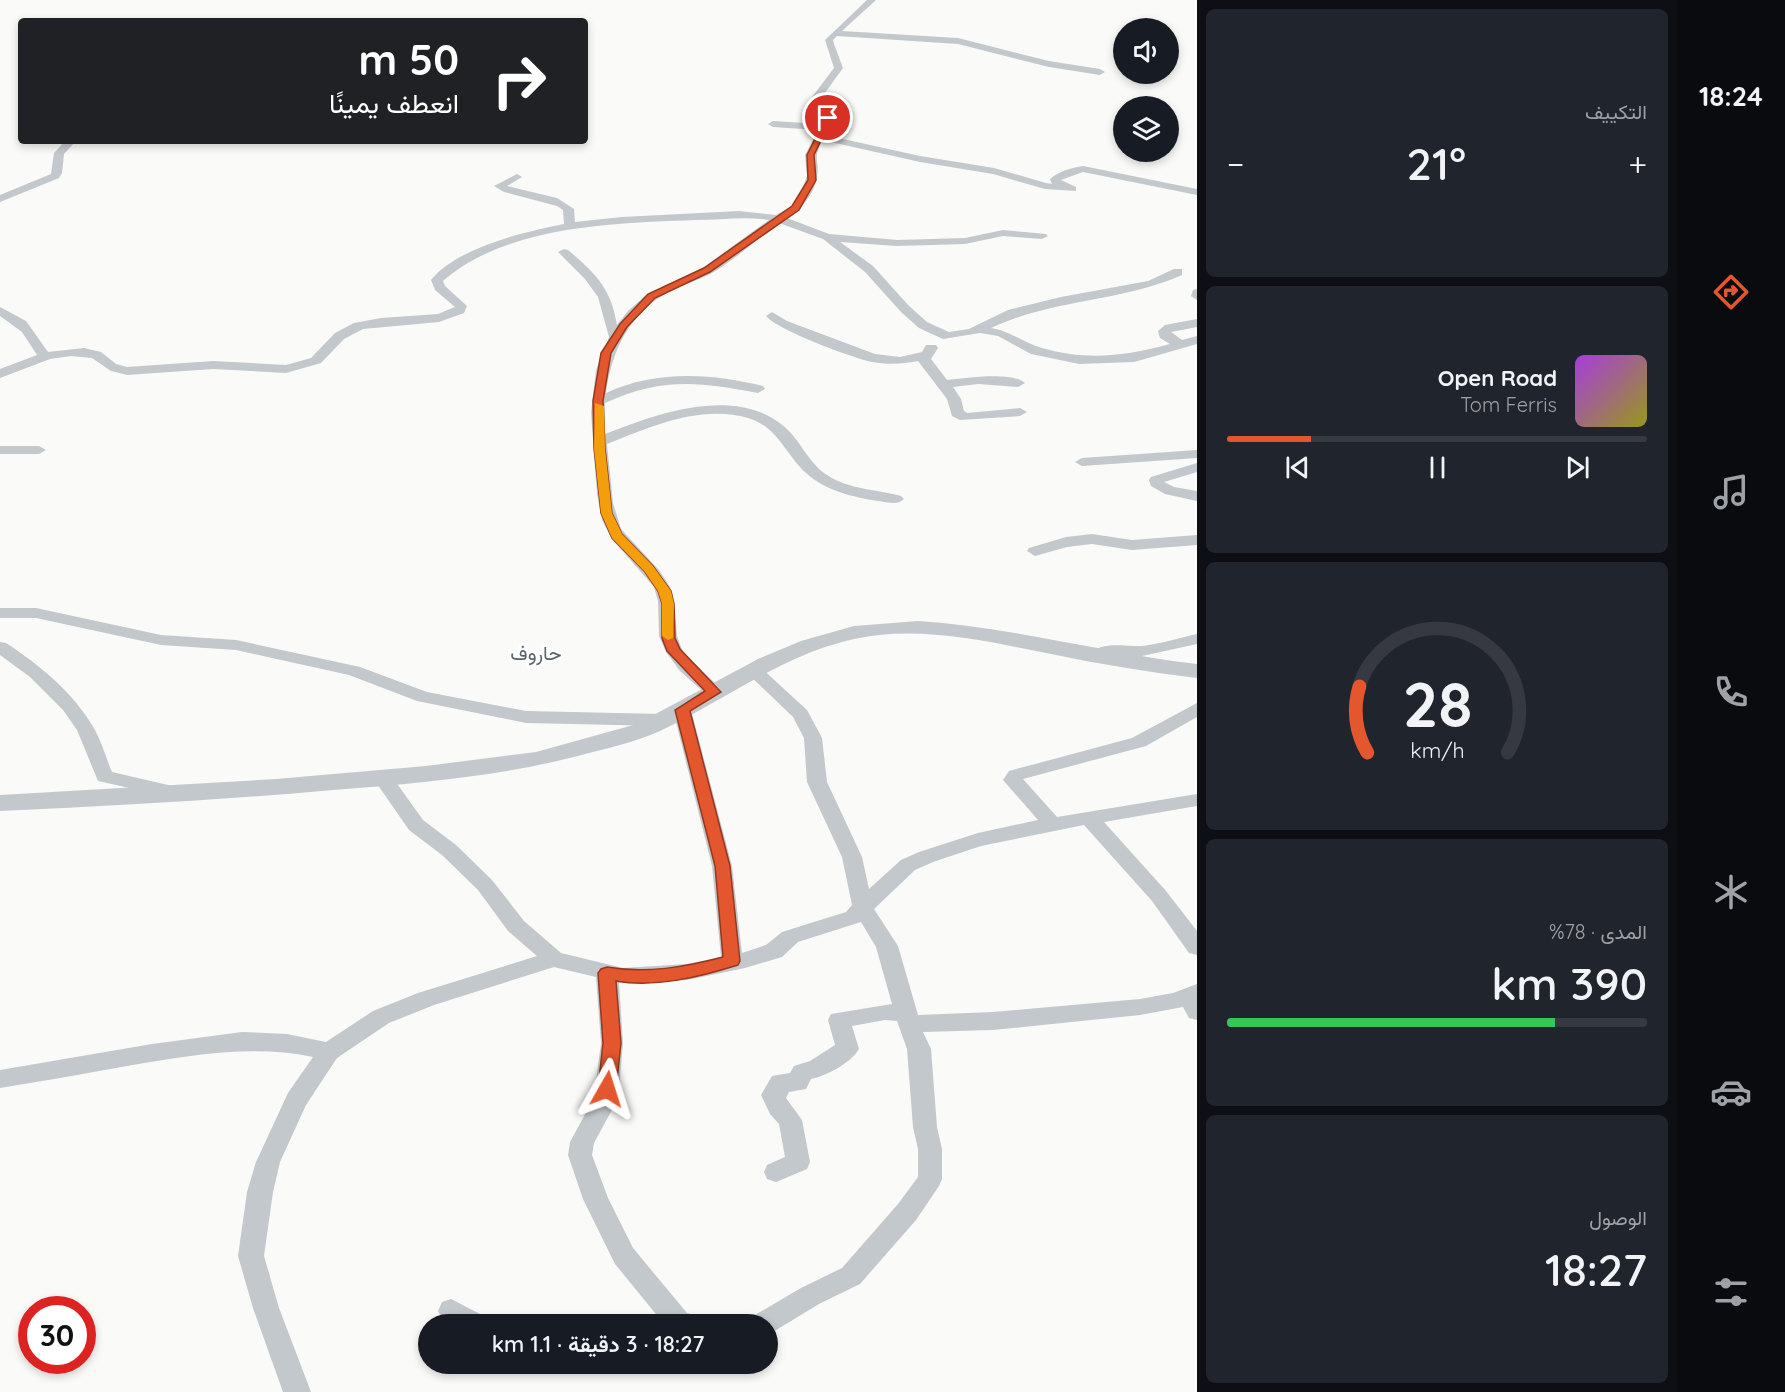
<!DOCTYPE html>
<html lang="ar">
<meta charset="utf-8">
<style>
:root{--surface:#171b24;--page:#20242c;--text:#f1f3f6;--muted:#9ea1a6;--line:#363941;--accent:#e4572e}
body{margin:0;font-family:Quicksand,Vazirmatn,sans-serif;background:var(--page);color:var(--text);direction:rtl;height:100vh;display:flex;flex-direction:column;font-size:22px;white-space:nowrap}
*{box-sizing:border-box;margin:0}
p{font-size:20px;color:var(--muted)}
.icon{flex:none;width:33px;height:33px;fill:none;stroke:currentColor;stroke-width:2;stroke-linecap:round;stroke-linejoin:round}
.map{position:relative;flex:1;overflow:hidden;direction:ltr}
.side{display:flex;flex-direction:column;gap:9px;padding:9px;background:#0d0f14;width:480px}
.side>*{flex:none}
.guide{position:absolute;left:18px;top:18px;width:570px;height:126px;border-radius:6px;box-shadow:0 3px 9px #0003;direction:rtl;background:#202124;color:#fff;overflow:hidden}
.controls{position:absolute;left:1113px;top:18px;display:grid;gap:12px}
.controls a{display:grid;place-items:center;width:66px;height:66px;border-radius:50%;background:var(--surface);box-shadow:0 3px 9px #0003;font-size:30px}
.speed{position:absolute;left:18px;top:1296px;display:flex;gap:12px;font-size:30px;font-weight:700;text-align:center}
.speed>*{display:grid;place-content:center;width:78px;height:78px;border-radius:50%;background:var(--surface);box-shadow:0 3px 9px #0003;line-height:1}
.speed .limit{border:9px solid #d22;background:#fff;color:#111}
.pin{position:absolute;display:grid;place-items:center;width:51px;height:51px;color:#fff;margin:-26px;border:3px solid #fff;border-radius:50%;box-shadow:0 2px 6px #0007}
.me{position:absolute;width:66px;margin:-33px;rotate:6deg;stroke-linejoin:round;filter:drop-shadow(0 0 4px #0008)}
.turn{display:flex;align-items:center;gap:21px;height:126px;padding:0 30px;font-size:27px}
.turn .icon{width:78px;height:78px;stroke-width:2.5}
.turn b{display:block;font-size:42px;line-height:51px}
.big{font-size:45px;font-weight:600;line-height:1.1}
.side .widget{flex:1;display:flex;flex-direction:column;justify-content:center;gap:9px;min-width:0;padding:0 21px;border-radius:9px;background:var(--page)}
.side .dial{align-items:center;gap:0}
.dial svg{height:156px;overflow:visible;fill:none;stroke:var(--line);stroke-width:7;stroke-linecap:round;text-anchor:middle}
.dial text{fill:var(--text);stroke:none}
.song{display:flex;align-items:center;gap:18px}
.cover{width:72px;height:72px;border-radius:9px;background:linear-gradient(135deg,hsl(280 70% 55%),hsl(60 70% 35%))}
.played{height:6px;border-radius:3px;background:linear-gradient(90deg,var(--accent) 20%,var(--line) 20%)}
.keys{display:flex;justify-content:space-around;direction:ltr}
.heat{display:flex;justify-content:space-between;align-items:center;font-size:33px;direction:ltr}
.charge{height:9px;border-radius:4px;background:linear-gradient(90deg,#34c759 78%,var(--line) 0)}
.trip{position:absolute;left:418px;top:1314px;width:360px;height:60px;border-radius:30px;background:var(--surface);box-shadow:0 3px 9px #0003;font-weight:600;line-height:60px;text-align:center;direction:rtl}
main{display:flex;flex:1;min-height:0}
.dock{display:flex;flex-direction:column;width:108px;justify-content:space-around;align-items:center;background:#090b0e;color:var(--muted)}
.dock .icon{width:42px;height:42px}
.dock .selected{color:var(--accent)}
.dock b{font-size:27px;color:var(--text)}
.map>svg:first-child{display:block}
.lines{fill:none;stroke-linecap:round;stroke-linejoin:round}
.minor{fill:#c3c8cc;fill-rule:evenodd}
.tertiary{fill:#c3c8cc;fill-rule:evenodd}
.route{fill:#e4572e;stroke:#94391e;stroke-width:1.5}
.slow{fill:#f59e0b}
.labels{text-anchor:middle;stroke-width:6;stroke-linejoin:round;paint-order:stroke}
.quarter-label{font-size:20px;fill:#57646e;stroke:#fff}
</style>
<main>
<nav class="dock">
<b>18:24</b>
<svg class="icon selected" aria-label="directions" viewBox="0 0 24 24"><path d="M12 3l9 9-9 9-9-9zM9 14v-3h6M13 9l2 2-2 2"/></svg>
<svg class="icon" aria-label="music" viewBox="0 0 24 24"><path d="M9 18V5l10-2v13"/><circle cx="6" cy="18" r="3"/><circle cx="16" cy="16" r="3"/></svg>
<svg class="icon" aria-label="phone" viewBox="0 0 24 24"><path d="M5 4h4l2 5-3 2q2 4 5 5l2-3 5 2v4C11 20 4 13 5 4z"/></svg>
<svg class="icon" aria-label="climate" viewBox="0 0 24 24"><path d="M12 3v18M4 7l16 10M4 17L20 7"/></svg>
<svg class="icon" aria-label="car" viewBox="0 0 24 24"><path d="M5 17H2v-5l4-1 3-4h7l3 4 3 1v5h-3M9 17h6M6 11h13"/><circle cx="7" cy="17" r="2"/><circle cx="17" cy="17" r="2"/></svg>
<svg class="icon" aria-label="filters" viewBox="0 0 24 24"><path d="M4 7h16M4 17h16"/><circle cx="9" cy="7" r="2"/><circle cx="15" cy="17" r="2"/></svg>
</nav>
<section class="side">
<div class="widget"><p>التكييف</p>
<div class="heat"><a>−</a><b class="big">21°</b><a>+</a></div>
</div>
<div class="widget">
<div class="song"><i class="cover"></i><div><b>Open Road</b><p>Tom Ferris</p></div></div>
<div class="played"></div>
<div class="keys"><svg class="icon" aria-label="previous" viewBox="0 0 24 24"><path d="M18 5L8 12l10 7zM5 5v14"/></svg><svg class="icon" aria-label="pause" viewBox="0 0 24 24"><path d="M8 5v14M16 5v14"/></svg><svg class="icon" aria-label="next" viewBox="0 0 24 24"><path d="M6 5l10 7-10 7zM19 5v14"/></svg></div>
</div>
<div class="widget dial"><svg viewBox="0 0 100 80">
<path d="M14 69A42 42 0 1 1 86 69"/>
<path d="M14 69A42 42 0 0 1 10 35" stroke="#e4572e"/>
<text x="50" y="56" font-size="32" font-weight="700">28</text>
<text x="50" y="72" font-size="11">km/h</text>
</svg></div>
<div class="widget"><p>المدى · 78%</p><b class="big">390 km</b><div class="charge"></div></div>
<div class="widget"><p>الوصول</p><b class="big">18:27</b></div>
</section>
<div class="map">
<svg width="1197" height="1392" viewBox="0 0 1197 1392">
<rect width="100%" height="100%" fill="#fafaf8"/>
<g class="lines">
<path class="minor" d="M867,0H876L842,31L958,38L1049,61L1100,69L1105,72L1100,75L1049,67L958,44L837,36L833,40L834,44L843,68L822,97L833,119L825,135L920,156L994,168L1046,183L1052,184L1050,179C1059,171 1071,168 1083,166L1197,189V195L1083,172L1061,180L1076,187V191L1045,189L993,174L920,162L822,140C812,161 820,160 817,177C814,195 801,209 787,218L829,234L897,240L965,238L1003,230L1046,234L1048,236L1042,239L1003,236L965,244L897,246L840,242L873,266L909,306L927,322L949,332L969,329L1008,310L1061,297L1148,281L1174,269H1182V275C1121,302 1052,299 991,328C1010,331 1024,343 1042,348C1087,361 1126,356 1170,344L1160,338L1158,331L1165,325L1197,319V327L1171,332L1182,340L1197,336V344L1134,362L1079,364L1031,354L998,336L980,333L943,339L919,328L901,312L865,272L823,239L779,223C757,239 736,259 712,273C697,281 680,285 665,294C629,314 611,353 606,393C655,370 711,373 763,386L765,389L758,393C698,382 663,377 605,403V434C656,414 732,386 781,424C800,438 807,462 827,475C850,490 876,489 901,496L904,499C897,506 887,502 878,501C853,497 826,491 806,473C785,454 778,427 748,418C701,404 649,427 607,444L613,503L621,529L659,570L670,587L674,601L677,636L683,652L720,688L723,692L720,696H708L680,671L666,652L659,636L658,601L654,587L612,539L602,520L597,494L591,413L596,370L609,337L598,297L585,279L558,252L564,249L568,250C596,274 611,288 617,325L628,311L646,295L704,267L769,220C745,216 721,220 696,220C616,223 507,225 443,281L445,286L467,306L464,313L439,322L363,329L344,339L321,363L286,373L213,369L127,375L111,371L92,358L71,356L50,359L0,378V369L37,355L22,332L0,316V307L26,321L48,352L84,348L101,352L116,364L127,367L213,361L286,365L311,358L335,333L354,323L381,318L438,314L455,307L435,290L431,280C458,247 524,232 564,224L563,210L557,206L504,192L494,186L517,174L522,177L507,186L557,198L574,209L575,222L622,217L739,211L776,215L792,206L801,192L807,176L805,155L818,130L773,127L768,124L773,121L821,124L823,119L812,97L834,68L825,40Z
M65,141H76L64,154L62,173L59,178L0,202V195L51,174L54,153Z
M1197,289V300L1191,296L1193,290Z
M772,312L787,321L875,354L900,357L922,352L926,345H936L938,348L931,359L947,380C964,378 1012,371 1025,383L1018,387L978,384L953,387L961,399L964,411L967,413L1020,408L1027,412L1020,416L960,420L952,416L947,399L918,361C902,364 889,365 872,362C853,358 777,330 766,316Z
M0,446H39L46,450L39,454H0Z
M1197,450V458L1082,466L1075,462L1082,458Z
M1197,463V472L1164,482L1174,487L1197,491V501L1165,494L1151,486L1149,480L1151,477Z
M1092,534L1132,540L1197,535V545L1132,550L1092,544L1067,547L1035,556L1027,551L1029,548L1066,537Z
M0,608H36L161,635L236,640L360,667L427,692L526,711L663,714L669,716L672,720L669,724L663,726L526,723L417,701L349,675L236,650L161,645L36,618H0Z
M1197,634V644L1142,656L1115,655L1097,661L1091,660L1088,656C1100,640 1125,647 1142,646C1160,644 1179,638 1197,634Z
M0,642L6,643C41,666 74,693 95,730C102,743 106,758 112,772L181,788L184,792L181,796L174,798L98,781L77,730L63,710L30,677L0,655Z
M753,665L759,666L807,710L822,738L827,782L862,857L869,889L901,860L919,852L978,833L1038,820L1003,780L1009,771L1132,738L1197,703V717L1146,746L1023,779L1057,817L1197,794V806L1104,822L1166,891L1197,931V955L1189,953L1152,901L1084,825L981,846L933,862L915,870L874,909L898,946L918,1015L993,1012L1140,999L1173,993L1197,984V1020L1189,1018L1183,1007L1140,1015L993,1030L923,1032L931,1049L937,1127L942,1149V1179L939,1186L916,1220L860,1284L819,1304L768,1335V1324H752L755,1315L801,1288L842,1268L898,1204L918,1177V1149L913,1127L907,1049L897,1021L885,1020L852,1026L859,1049C851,1063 826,1076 811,1079L806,1089L789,1092L786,1098L802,1120L810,1162L807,1169L776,1182L767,1179L764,1172L767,1165L785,1157L779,1124L770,1114L761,1095L772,1076L790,1073L794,1066L810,1061L835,1045L828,1020L831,1014L892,1004L876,947L861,922L798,942L782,957L745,968L687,980L619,983L623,1043L619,1089L613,1108L594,1143L592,1155L608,1198L633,1248L687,1313L695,1315L698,1324H664L615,1264L583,1199L568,1155L570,1142L589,1107L595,1089L601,1043L596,977L554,967L434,1005L389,1023L337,1058L306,1105L280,1162L273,1192L264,1256L279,1308L311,1392H283L253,1308L238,1256L247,1192L256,1162L288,1093L313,1057C251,1044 188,1056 127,1066C84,1074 42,1081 0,1088V1070L152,1044L242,1032L287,1034L326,1042L373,1011L418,993L537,956L508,931L478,890L442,855L409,830L373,778L376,774L383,772L390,774L423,820L456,845L492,880L524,921L561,953L623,968L687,964L721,957L712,866L673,710L676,706H688L691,710L732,866L742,953L766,945L782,932L846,912L852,905L842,857L807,782L804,738L793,717L744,670L747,666Z
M451,1299L482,1315L485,1324C467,1324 446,1330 438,1311L442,1302Z"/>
<path class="tertiary" d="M918,621C1012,627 1104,653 1197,664V678C1148,672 1099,664 1051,654C995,643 937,629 879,635C796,644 733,696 660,731C638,741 613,747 589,753C506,776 419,783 333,790C222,800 111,806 0,811V795L276,779L426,766L536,752L637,724L758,659L801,641L854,626Z"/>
</g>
<path class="route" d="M826,117L832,118L814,155L816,180L799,210L710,272L655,298L627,327L611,353L603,401L605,448L612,513L622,534L653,566L671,591L674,604L675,638L680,649L721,692L690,711L730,866L740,961L738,965C700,977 655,988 616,981L621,1043L616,1089L613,1094L607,1096L601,1094L598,1089L603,1043L598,973L601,969L607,967C646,974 685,967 723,957L715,866L675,710L705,691L667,651L662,638V604L658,591L645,572L612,538L601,513L594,448L593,401L601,353L620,324L648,294L704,268L792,206L808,180L807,155Z"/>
<path class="slow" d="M595,403L604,406L605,448L612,513L622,534L653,566L671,591L674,604L673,638L668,640L662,636V604L658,591L645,572L612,538L601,513L594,448Z"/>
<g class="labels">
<g class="quarter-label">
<text x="536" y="660">حاروف</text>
</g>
</g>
</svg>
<div class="controls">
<a><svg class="icon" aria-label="sound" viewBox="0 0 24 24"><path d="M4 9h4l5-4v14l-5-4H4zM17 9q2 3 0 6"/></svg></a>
<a><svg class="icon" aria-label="layers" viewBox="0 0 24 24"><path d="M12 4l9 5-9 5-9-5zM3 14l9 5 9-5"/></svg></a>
</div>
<div class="speed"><div class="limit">30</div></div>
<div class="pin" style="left:828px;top:118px;background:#d93025"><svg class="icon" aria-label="arrive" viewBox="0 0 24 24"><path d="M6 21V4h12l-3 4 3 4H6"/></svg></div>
<svg class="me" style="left:607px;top:1089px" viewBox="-20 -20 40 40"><path d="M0-17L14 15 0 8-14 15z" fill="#e4572e" stroke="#fff" stroke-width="4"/></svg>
<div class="trip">18:27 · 3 دقيقة · 1.1 km</div>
<div class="guide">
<div class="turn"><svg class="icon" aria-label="right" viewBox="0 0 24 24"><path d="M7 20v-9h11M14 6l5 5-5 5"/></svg><div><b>50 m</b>انعطف يمينًا</div></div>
</div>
</div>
</main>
